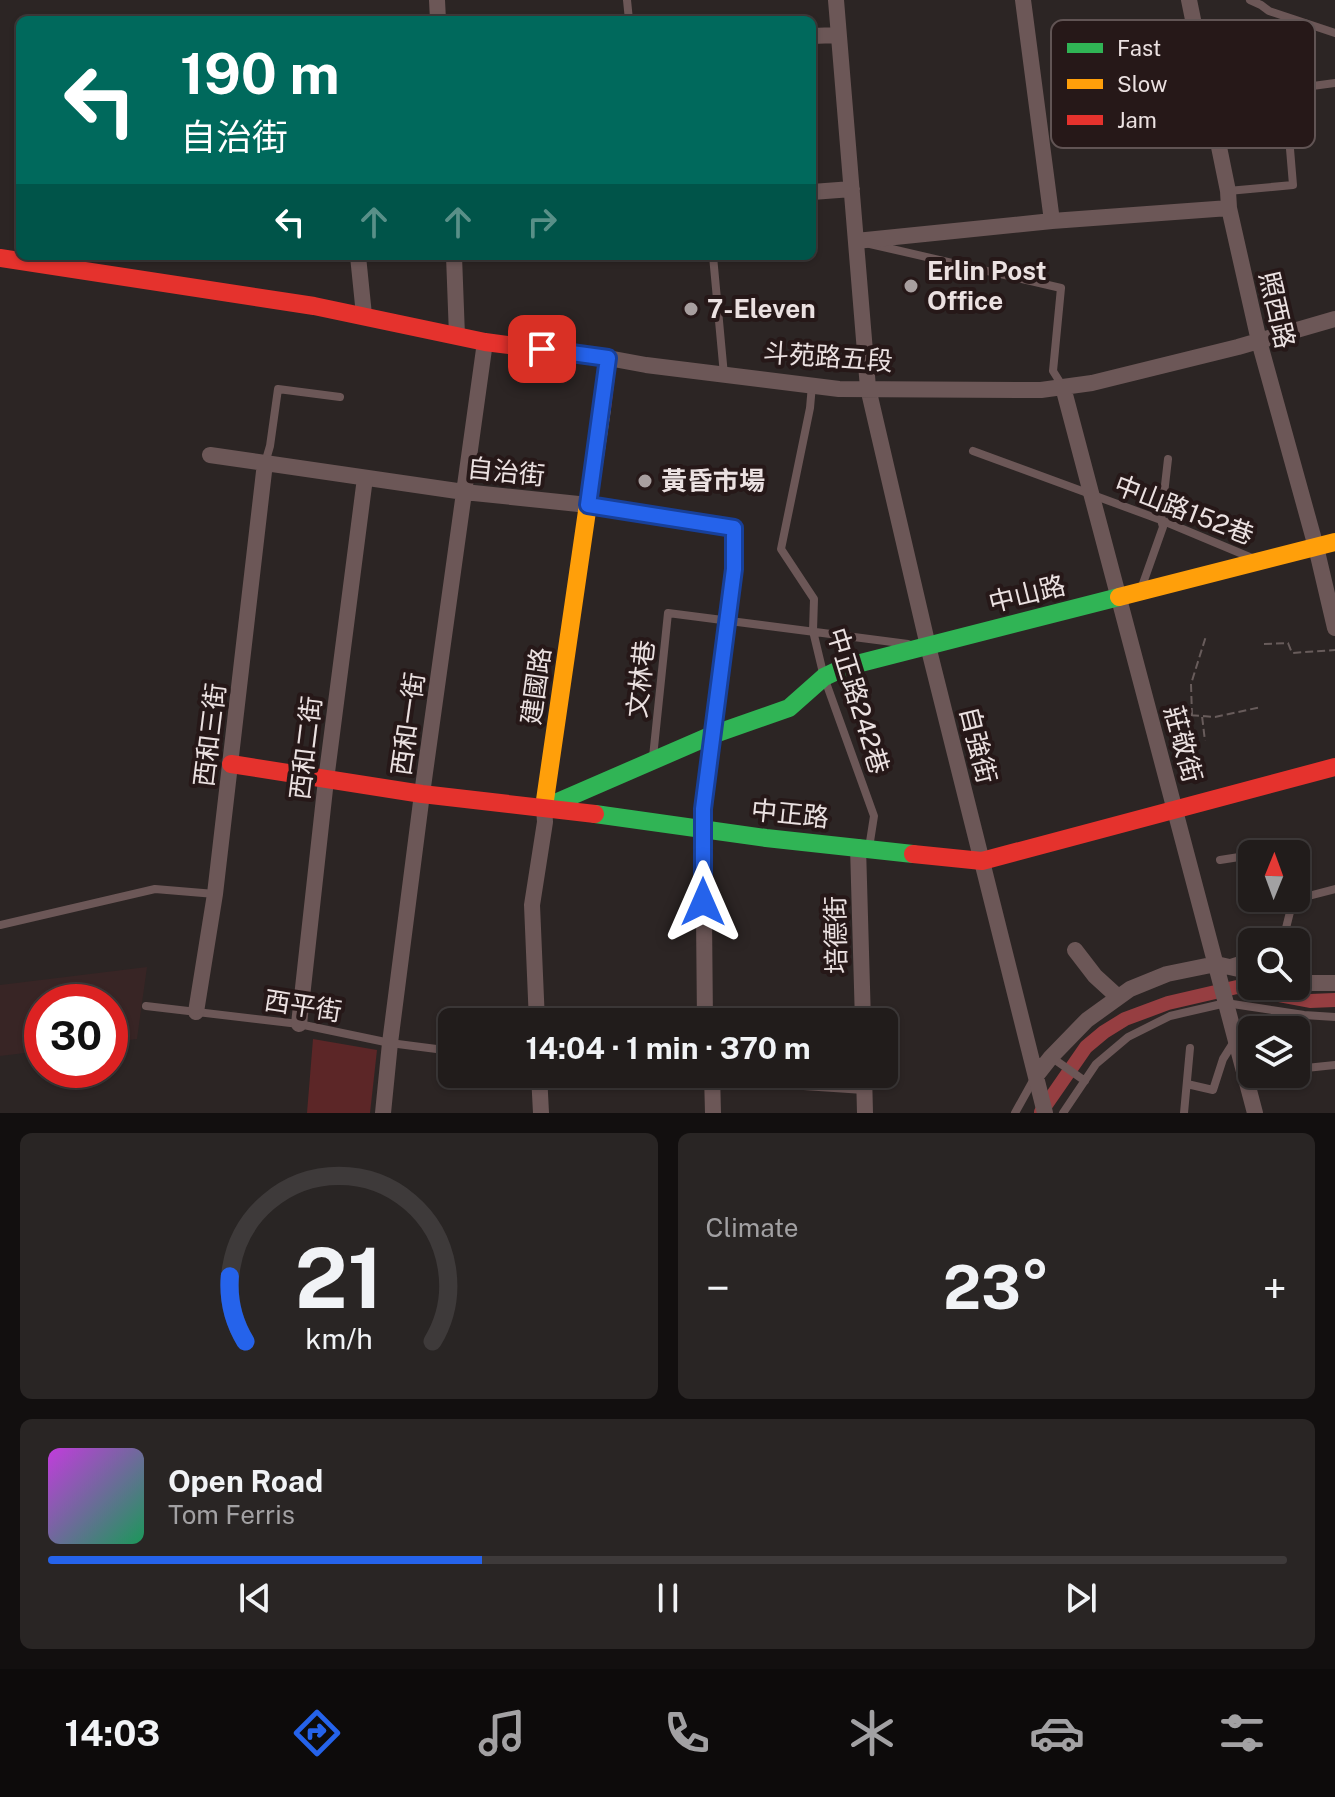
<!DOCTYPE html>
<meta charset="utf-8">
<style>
:root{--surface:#211c1b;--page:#292524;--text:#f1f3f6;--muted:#a2a1a3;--line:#3e3a3a;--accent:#2563eb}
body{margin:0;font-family:"Public Sans","Noto Sans TC",sans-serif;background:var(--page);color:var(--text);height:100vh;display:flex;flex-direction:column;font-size:30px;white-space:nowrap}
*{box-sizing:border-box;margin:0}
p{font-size:26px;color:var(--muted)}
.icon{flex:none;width:44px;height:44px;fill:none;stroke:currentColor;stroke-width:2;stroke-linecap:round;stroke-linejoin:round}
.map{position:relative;height:1113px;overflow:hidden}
.sheet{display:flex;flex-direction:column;gap:20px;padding:20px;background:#120f0f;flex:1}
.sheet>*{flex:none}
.guide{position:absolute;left:16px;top:16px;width:800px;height:244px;border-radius:12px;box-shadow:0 2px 6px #0004,0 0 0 2px var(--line);background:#00695c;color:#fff;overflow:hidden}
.needle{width:52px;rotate:1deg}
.buttons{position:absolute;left:1238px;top:840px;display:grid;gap:16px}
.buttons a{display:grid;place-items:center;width:72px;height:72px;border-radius:12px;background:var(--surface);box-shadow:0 2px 6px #0004,0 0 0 2px var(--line);font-size:40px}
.speed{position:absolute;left:24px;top:984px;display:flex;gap:16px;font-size:40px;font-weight:700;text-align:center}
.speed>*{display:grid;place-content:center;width:104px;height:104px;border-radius:50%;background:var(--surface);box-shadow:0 2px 6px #0004,0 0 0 2px var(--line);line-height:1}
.speed .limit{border:12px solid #d22;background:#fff;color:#111}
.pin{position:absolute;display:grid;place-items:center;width:68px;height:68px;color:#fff;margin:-34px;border-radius:16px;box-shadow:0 4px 12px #0006}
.me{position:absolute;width:88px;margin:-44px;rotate:0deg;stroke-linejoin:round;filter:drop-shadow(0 0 6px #0008)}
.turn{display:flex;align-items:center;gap:28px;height:168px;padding:0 32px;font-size:36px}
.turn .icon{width:104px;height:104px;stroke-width:2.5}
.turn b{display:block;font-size:56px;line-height:68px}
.lanes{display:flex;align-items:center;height:76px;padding:0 32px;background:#0003;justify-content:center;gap:40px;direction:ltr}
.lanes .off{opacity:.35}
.big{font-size:60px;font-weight:700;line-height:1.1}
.sheet .card{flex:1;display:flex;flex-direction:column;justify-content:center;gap:12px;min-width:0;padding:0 28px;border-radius:12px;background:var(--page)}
.sheet .dial{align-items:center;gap:0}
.dial svg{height:208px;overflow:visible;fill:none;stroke:var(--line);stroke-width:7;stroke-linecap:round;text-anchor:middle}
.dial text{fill:var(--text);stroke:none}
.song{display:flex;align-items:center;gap:24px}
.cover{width:96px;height:96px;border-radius:12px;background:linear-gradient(135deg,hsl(290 70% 55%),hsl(150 70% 35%))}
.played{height:8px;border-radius:4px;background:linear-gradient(90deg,var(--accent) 35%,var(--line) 35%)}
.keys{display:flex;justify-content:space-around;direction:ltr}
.heat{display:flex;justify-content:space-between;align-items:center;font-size:44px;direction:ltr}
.sheet .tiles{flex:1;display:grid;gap:20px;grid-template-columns:1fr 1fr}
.card:last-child{grid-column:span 2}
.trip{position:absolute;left:438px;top:1008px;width:460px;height:80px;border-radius:12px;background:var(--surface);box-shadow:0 2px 6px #0004,0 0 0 2px var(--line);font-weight:700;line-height:80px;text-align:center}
.tab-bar{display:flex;height:128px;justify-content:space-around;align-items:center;background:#0d0b0b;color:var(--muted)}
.tab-bar .icon{width:56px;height:56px}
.tab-bar .on{color:var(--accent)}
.tab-bar b{font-size:36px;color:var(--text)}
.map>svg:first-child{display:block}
.built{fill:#382525}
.green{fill:#5c2627}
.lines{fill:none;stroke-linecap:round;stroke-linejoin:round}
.canal{stroke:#963e41;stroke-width:14}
.path{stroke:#685c5b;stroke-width:2;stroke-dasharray:8 4;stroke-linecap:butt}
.lane{stroke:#6c5757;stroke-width:8}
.street{stroke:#6c5757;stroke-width:16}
.fast{stroke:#30b455;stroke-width:18}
.slow{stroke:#ff9f0a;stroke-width:18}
.jam{stroke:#e5322d;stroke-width:18}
.route-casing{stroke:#184099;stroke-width:20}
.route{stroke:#2563eb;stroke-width:14}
.poi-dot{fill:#a89f9f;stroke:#261818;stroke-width:3}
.labels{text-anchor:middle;stroke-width:8;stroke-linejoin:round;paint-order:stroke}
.poi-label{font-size:26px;font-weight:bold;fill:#ebe1e1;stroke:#261818;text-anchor:start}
.street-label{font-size:26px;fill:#ebe1e1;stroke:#261818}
.key{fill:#261818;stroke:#615454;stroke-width:2}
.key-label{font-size:22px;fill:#ebe1e1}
</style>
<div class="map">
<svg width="1335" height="1113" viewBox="0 0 1335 1113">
<rect width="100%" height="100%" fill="#2c2524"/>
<path class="built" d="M147,967L137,1039L110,1042V1002H42V1051L0,1056V985Z"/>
<path class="green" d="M313,1039L377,1050L370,1113H307Z"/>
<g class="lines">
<path class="canal" d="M1041,1112L1086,1047L1104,1032L1125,1019L1168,1003L1237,987L1310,1001L1335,1000"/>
<path class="path" d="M1264,644L1288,643L1292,653L1335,650
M1167,714L1202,716L1205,741
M1192,716L1191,684L1206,636
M1203,716L1215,717L1261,707"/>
<path class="lane" d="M627,0L629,20
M1250,0L1261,5L1269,11L1335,33
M1209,100L1335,83
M1228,191L1293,185L1285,89
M870,244L1061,288L1053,371L1063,387
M713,256L724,375
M812,385L810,408L781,549L814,599L813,631L824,677L874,816L869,848
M973,451L1161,520L1252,558
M265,463L270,446L278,389L340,397
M1141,589L1163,527L1161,520L1168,459
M653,757L668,613L908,644
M1257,854L1276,851L1277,854
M1220,860L1252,855
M1292,898L1293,900L1335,889
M0,925L155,889L215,894
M1280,942L1284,936L1293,900
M1230,963L1252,956
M146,1006L299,1024L390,1043L452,1051
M1051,1057L1085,1081
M1306,1068L1335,1065
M713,1080L864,1090
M1187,1084L1213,1090L1223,1059L1235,1040
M1015,1113L1035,1077
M1063,1113L1096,1064L1128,1037L1170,1016L1226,1003L1304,1015L1335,1017
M1184,1113L1190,1048"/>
<path class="street" d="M437,0L438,20
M836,0L868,388L928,646L1045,1113
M1023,0L1052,221
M1189,0L1228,191L1229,208L1259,341L1316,547L1335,628
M812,36L838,35
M812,192L852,189
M856,241L1052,221L1229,208
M358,256L364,315
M454,256L457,336
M608,358L646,365L839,389L1041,390L1092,383L1238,347L1335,319
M1063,387L1255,1113
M210,455L464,492L588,505L734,528V569L703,809L705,1022
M858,847L863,1022
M1075,950L1095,976L1118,997
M1296,980L1312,983H1335
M196,1012L215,894L265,463
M537,1022L532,905L545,822L544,807
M299,1024L326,780L365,478
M539,1074L541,1113
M712,1074L713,1113
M864,1074L865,1113
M1036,1076L1051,1057L1087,1020L1130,989L1167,974L1216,964L1252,972
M383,1113L390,1043L422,794L485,342"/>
<path class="fast" d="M546,807L712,735L789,708L824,677L845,667L1119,597
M595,814L766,838L913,854"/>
<path class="slow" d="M1119,597L1335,542
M544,807L602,408"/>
<path class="jam" d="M0,258L314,306L485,342L608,358L602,408
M231,764L422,794L595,814
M913,854L982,861L1335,767"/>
</g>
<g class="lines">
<defs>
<path id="route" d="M542,349L608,358L588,505L734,528V569L703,809V902"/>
</defs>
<use href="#route" class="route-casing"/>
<use href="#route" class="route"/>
</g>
<g class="poi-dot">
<circle cx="911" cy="286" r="8"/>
<circle cx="691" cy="309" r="8"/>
<circle cx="645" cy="481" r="8"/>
</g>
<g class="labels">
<g class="poi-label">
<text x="927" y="280">Erlin Post<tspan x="927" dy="30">Office</tspan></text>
<text x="707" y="318">7-Eleven</text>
<text x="661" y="490">黃昏市場</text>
</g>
<g class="street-label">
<text transform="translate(1277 310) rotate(77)" y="9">照西路</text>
<text transform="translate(828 357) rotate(4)" y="9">斗苑路五段</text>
<text transform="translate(506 472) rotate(6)" y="9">自治街</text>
<text transform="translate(1184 510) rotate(21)" y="9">中山路152巷</text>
<text transform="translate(1027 594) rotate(-14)" y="9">中山路</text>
<text transform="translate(641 679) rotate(-84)" y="9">文林巷</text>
<text transform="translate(536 686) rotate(-82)" y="9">建國路</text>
<text transform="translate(858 701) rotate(73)" y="9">中正路242巷</text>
<text transform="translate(408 724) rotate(-82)" y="9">西和一街</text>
<text transform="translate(210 735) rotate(-83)" y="9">西和三街</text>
<text transform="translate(1183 744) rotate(75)" y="9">莊敬街</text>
<text transform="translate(978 745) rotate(76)" y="9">自強街</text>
<text transform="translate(306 748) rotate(-83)" y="9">西和二街</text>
<text transform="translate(790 814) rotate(6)" y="9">中正路</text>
<text transform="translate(836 935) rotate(-91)" y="9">培德街</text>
<text transform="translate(303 1006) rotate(9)" y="9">西平街</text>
</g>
</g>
<rect x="1051" y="20" width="264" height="128" rx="12" class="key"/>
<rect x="1067" y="43" width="36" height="10" fill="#30b455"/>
<rect x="1067" y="79" width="36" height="10" fill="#ff9f0a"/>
<rect x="1067" y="115" width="36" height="10" fill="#e5322d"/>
<g class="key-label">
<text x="1117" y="56">Fast</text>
<text x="1117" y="92">Slow</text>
<text x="1117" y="128">Jam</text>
</g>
</svg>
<div class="buttons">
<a><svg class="needle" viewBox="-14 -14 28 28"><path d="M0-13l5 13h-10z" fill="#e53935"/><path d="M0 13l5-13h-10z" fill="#a2a1a3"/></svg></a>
<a><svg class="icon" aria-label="search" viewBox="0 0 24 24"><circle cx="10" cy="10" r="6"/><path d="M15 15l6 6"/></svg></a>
<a><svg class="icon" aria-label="layers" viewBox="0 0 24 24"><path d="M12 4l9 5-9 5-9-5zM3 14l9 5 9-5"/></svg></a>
</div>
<div class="speed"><div class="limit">30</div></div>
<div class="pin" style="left:542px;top:349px;background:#d93025"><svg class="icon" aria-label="arrive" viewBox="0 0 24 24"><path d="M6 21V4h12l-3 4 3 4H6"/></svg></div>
<svg class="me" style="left:703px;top:902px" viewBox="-20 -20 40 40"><path d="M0-17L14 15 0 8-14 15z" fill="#2563eb" stroke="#fff" stroke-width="4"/></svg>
<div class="trip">14:04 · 1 min · 370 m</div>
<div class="guide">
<div class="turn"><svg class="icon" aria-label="left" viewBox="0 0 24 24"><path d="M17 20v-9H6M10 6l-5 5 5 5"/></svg><div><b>190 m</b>自治街</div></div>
<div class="lanes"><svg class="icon" aria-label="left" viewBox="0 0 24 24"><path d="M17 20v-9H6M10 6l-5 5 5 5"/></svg><svg class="icon off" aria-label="ahead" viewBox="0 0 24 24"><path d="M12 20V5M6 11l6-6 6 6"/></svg><svg class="icon off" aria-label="ahead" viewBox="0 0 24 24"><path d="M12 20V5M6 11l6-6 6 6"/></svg><svg class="icon off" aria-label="right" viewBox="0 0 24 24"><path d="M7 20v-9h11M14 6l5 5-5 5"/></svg></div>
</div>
</div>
<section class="sheet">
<div class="tiles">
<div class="card dial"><svg viewBox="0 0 100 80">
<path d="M14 69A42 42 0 1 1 86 69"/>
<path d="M14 69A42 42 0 0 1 8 44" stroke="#2563eb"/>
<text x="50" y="56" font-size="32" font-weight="700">21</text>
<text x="50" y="72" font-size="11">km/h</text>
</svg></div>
<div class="card"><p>Climate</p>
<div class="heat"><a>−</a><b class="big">23°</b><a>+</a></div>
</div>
<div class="card">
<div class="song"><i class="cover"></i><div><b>Open Road</b><p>Tom Ferris</p></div></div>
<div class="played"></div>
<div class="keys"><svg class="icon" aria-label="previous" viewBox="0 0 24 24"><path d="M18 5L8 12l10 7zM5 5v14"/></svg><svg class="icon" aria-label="pause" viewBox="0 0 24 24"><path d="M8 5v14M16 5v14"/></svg><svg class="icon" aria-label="next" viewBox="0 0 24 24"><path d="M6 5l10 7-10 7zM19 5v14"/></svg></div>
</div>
</div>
</section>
<nav class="tab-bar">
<b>14:03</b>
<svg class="icon on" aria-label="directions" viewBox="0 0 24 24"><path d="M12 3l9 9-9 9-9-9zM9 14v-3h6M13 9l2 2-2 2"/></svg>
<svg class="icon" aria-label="music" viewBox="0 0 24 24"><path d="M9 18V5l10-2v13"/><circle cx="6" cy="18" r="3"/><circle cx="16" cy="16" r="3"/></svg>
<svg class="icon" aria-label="phone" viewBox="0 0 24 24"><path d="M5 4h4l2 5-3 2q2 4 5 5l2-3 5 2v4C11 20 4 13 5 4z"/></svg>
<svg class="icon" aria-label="climate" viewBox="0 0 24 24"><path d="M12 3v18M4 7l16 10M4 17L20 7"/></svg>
<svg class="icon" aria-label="car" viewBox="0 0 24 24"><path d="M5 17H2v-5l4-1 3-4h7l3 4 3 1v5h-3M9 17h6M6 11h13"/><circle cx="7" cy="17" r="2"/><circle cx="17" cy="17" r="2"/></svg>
<svg class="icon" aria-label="filters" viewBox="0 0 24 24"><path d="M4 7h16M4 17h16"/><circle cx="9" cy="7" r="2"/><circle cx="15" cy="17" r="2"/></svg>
</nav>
